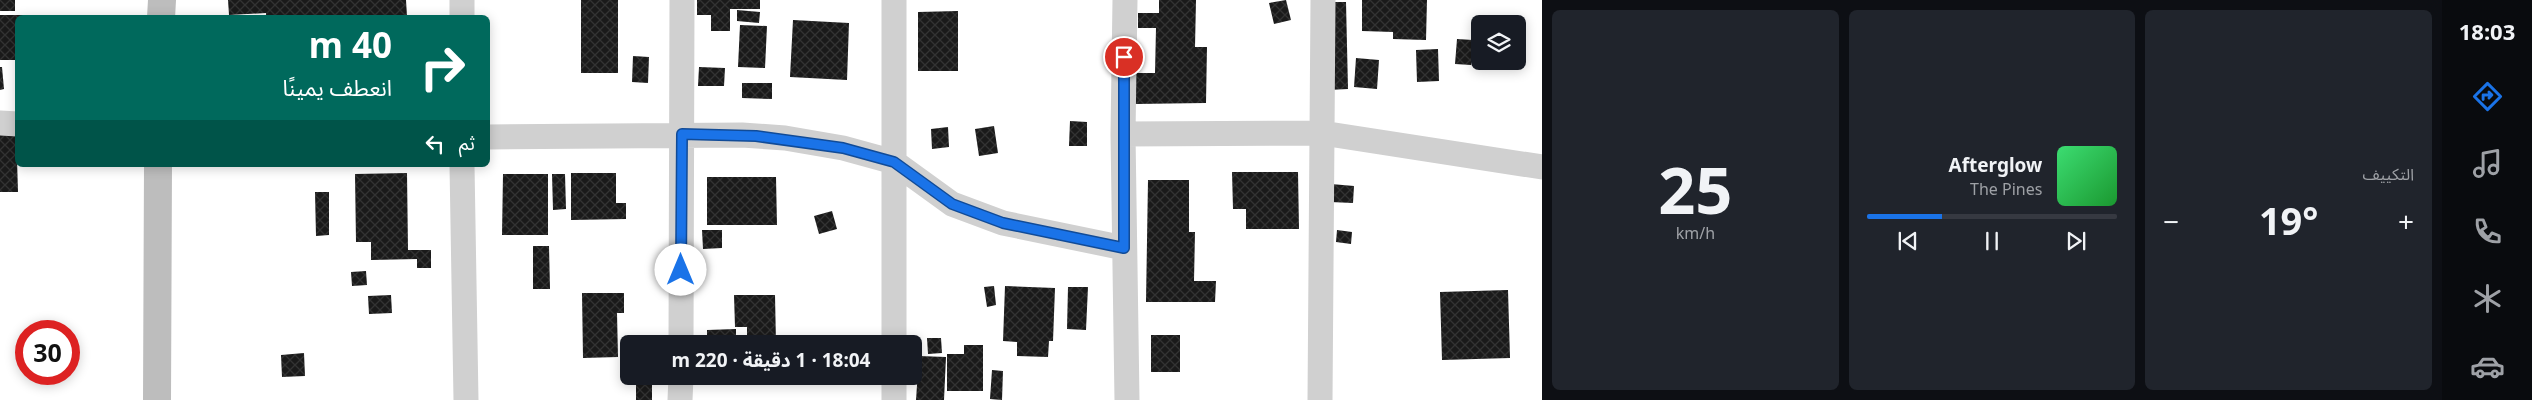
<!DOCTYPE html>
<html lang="ar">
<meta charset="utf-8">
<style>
:root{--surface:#171b24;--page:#20242c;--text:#f1f3f6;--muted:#9ea1a6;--line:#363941;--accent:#1a73e8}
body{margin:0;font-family:"Noto Sans","Noto Sans Arabic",sans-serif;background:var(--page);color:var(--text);direction:rtl;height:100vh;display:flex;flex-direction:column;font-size:19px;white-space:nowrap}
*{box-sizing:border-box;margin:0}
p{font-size:16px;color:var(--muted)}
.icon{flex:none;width:28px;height:28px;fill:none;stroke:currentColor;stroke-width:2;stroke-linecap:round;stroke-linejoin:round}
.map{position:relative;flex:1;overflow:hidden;direction:ltr}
.panel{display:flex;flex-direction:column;gap:10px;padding:10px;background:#0d0f14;width:900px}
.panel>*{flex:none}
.top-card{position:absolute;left:15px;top:15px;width:475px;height:152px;border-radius:8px;box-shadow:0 2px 12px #0003;direction:rtl;background:#00695c;color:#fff;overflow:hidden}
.fabs{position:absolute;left:1471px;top:15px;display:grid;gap:10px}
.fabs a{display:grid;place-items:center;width:55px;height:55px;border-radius:8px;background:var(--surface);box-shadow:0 2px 12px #0003;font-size:25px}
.speed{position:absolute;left:15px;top:320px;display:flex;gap:10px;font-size:25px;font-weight:700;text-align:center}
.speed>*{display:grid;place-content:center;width:65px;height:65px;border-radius:50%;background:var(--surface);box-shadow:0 2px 12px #0003;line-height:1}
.speed .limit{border:8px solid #d22;background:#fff;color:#111}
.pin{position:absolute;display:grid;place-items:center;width:42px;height:42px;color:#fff;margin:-21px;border:2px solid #fff;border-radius:50%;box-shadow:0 1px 5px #0007}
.me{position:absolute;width:55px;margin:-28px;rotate:0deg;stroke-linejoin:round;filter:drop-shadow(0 0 4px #0008)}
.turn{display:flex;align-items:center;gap:18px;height:105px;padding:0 15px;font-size:22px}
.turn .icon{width:65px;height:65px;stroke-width:2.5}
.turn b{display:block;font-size:35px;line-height:42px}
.then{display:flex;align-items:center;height:48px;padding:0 15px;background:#0003;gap:10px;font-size:19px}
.big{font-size:38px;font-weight:700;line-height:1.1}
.panel .card{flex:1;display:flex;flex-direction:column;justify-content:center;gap:8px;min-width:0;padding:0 18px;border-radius:8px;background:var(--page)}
.panel .dial{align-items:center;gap:0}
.dial b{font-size:65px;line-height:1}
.song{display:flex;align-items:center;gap:15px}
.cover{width:60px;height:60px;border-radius:8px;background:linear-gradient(135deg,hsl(140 70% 55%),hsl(130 70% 35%))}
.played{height:5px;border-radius:2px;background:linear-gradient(90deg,var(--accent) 30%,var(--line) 30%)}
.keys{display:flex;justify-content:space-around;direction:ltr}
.heat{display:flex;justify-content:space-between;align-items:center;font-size:28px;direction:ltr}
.panel .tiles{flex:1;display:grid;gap:10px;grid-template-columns:repeat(3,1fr)}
.trip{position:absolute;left:620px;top:335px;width:302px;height:50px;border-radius:8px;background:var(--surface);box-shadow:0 2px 12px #0003;font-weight:700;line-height:50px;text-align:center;direction:rtl}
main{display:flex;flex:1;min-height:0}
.tabs{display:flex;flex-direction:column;width:90px;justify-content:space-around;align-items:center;background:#090b0e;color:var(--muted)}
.tabs .icon{width:35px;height:35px}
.tabs .selected{color:var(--accent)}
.tabs b{font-size:22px;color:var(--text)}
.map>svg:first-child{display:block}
.building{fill:url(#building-cross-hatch)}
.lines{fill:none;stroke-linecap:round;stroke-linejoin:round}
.street{stroke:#d0d0d0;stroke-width:25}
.secondary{stroke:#bdbdbd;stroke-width:28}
.route-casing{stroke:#114b97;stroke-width:12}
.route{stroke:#1a73e8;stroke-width:9}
</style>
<main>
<nav class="tabs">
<b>18:03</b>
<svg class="icon selected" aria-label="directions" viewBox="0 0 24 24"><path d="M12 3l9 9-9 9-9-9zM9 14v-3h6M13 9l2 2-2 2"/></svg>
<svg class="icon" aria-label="music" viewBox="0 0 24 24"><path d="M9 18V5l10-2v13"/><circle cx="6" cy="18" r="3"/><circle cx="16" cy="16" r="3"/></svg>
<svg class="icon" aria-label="phone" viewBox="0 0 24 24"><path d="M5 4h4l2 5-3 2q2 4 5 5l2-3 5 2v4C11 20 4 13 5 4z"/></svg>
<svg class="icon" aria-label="climate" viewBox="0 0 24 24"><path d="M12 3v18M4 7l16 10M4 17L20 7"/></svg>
<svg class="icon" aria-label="car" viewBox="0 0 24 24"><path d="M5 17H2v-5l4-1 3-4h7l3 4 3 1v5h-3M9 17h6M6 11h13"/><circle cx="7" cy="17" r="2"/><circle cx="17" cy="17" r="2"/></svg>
</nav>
<section class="panel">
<div class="tiles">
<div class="card"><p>التكييف</p>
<div class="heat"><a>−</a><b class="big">19°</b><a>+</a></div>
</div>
<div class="card">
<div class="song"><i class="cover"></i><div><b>Afterglow</b><p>The Pines</p></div></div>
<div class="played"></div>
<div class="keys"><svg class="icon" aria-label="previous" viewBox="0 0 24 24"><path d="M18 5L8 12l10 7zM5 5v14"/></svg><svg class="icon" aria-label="pause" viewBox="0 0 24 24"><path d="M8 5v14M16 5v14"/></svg><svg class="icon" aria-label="next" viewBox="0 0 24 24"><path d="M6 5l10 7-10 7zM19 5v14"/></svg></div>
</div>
<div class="card dial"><b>25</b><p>km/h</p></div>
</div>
</section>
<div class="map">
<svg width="1542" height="400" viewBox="0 0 1542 400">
<defs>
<pattern id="building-cross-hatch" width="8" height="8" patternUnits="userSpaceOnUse" patternTransform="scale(1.25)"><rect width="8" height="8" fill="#1a1a1a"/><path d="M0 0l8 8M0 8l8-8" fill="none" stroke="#333"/></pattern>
</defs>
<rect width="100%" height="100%" fill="#fff"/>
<path class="building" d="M0,0H15V11H0Z
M228,0H406L407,16L266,18V13L229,15Z
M581,0H618V73H581Z
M697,0H760V9H730V31H711V15H697Z
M1159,0H1196L1195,47H1207L1206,103L1135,104V73H1155L1156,28H1138V13H1159Z
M1286,0L1291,20L1274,24L1269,3Z
M1362,0H1427L1426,40L1393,39V32L1362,31Z
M1326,2H1346L1348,89L1328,90Z
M737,10L760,12L759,23L737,21Z
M958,11V71H918V12Z
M0,15H44V18H18V60H0Z
M793,20L849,23L847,80L790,77Z
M740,25L767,26L765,68L738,67Z
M1457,39L1473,40L1471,65L1455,64Z
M1438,49L1439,81L1417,82L1416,50Z
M633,56L649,57L648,83L632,82Z
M1356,58L1379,60L1377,89L1354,87Z
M0,67H2L4,89L0,90Z
M699,67L725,68L724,86H698Z
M742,83H772V99L742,98Z
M1070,121L1087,122V146H1069Z
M16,126L18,192H0V127Z
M994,126L998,153L979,156L975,129Z
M948,127L949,147L932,149L931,129Z
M1232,172H1298L1299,229H1246V209H1233Z
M407,173L408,250H431V268H417V259L371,260V242H356L355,174Z
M571,173H616V203H626V219L571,220Z
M503,174H548V235H502Z
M552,174H565L566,209L553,210Z
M707,177H776L777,225H707Z
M1148,180H1189V232H1195L1194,281H1216L1215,302H1146Z
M1331,184L1354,186L1353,203L1330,202Z
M315,192H329V235L316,236Z
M832,211L837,229L819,234L814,216Z
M702,230H722V248L703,249Z
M1337,230L1352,232L1351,244L1336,242Z
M533,246H549L550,289H533Z
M366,271L367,285L352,286L351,272Z
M994,286L996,305L987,307L984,287Z
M1005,286L1055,288L1053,341H1049L1048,357L1017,356V342L1003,341Z
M1068,287H1088L1086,330L1067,329Z
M1508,290L1510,358L1442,360L1440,292Z
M582,293H624V313H617L618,357L583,358Z
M391,295L392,313L369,314L368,296Z
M734,295H775L776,344H747V327H735Z
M736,329V344H707V330Z
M1151,335H1180V372H1151Z
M927,338H941L942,353L928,354Z
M964,345H983V391H947V354H964Z
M304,353L305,376L282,377L281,355Z
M919,356L946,357L944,400H916Z
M992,370L1003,371L1002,400L990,399Z
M743,376H776V380L743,381Z
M636,385H652V400H636Z"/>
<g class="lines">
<path class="street" d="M894,0V344
M1125,0L1123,134L1127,400
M462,18V0
M0,123L18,124
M1123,134L1322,133L1542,167
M488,137L742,135L785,138L843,148L894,162L952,204L1003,223L1124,248
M462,165L466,400
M681,344L682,0
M894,376V400
M680,400L681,376
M1320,400L1323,0"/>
<path class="secondary" d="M161,18L162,0
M157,400L158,165"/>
</g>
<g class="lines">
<defs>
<path id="route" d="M681,270L682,134L756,136L843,148L894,162L952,204L1003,223L1124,248V57"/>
</defs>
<use href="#route" class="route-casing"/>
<use href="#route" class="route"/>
</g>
</svg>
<div class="fabs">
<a><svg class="icon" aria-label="layers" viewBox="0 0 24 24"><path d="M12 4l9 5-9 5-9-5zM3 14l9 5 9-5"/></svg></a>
</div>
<div class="speed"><div class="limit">30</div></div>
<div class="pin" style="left:1124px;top:57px;background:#d93025"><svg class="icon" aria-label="arrive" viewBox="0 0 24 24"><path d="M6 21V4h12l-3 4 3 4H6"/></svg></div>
<svg class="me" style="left:681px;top:270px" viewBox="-20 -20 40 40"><circle r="19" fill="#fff"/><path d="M0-13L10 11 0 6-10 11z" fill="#1a73e8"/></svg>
<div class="trip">18:04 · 1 دقيقة · 220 m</div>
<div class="top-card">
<div class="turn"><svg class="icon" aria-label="right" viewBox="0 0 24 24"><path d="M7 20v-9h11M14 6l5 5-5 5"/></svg><div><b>40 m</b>انعطف يمينًا</div></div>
<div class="then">ثم<svg class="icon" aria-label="left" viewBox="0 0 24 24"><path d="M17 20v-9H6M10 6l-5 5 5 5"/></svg></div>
</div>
</div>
</main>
